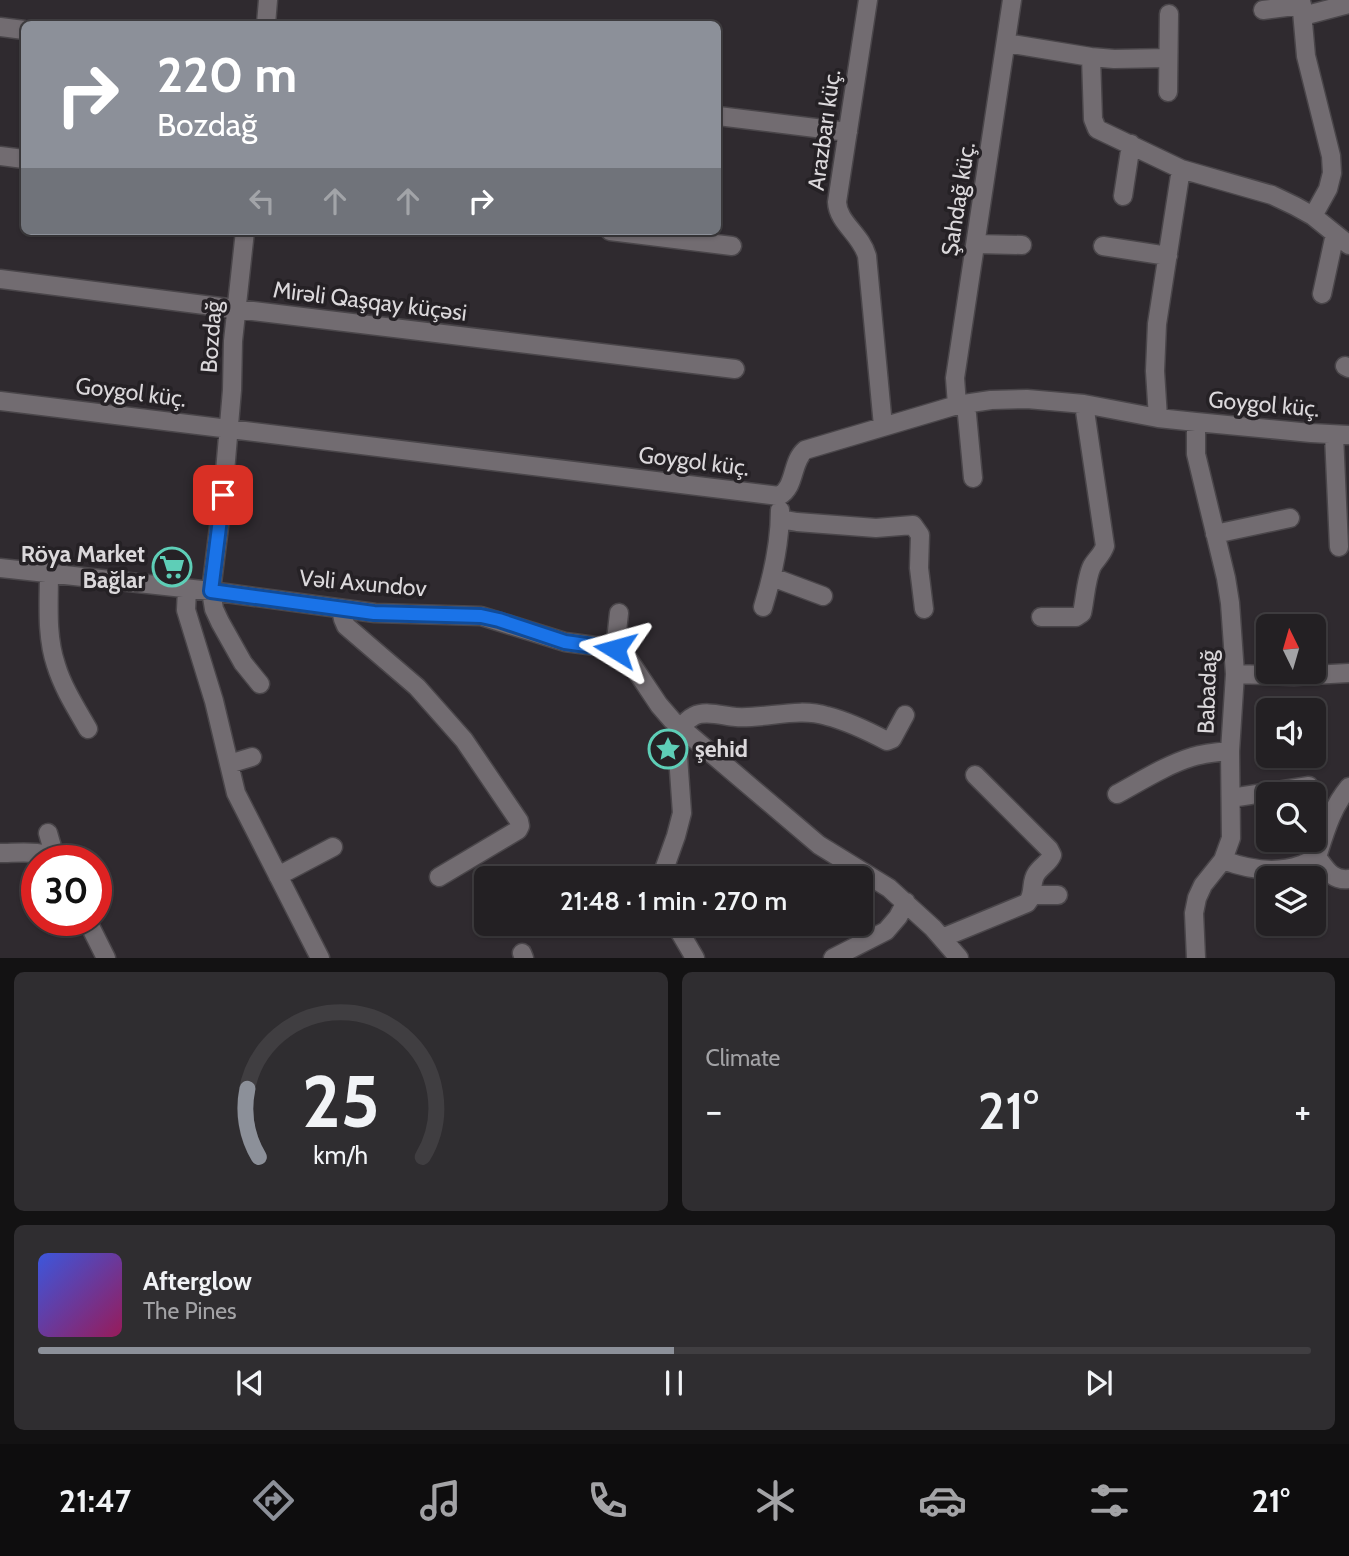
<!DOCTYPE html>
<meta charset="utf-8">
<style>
:root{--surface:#232023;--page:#2f2d30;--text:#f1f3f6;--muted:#a3a3a6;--line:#403e41;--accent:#8c9099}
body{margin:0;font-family:Cabin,sans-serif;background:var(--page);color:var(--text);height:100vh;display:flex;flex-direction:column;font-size:26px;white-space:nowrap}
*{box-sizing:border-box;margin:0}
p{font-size:23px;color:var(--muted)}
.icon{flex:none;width:38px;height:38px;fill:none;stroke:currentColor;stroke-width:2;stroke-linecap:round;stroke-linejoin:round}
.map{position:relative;height:958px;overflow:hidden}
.sheet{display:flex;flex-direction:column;gap:14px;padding:14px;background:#131213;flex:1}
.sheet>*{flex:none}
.top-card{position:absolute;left:21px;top:21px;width:700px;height:214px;border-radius:10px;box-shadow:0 2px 5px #0004,0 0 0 2px var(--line);background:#8c9099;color:#fff;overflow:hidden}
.needle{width:46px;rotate:355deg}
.fabs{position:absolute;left:1256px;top:614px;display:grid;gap:14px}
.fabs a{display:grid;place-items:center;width:70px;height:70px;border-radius:10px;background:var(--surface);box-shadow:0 2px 5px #0004,0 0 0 2px var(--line);font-size:35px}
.speed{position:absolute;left:21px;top:845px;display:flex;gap:14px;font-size:35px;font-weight:700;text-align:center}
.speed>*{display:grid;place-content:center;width:91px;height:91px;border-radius:50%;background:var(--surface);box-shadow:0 2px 5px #0004,0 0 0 2px var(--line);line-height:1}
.speed .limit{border:10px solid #d22;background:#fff;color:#111}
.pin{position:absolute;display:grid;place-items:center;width:60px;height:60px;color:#fff;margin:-30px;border-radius:14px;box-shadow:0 4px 10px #0006}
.me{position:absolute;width:77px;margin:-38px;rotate:278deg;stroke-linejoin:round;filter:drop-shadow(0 0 5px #0008)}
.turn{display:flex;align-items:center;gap:24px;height:147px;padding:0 21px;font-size:32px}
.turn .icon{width:91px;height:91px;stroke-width:2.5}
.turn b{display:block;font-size:49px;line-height:60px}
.lanes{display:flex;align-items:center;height:66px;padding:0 21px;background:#0003;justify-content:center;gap:35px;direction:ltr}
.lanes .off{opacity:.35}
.big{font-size:52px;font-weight:600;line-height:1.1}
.sheet .card{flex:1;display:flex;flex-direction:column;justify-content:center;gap:10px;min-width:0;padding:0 24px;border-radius:10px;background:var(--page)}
.sheet .dial{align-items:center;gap:0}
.dial svg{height:182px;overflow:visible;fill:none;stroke:var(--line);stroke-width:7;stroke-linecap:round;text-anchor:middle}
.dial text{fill:var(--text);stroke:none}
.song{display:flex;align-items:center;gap:21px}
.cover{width:84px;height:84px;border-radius:10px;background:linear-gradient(135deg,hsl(230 70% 55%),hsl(330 70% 35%))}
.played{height:7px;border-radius:4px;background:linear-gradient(90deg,var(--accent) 50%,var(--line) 50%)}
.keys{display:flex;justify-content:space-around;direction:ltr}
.heat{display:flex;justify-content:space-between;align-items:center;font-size:38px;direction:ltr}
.sheet .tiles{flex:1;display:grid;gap:14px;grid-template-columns:1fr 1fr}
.card:last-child{grid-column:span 2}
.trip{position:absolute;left:474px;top:866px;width:399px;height:70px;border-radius:10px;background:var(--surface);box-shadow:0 2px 5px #0004,0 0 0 2px var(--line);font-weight:600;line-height:70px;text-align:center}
.tabs{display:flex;height:112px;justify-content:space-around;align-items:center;background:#0e0d0e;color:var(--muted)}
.tabs .icon{width:49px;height:49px}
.tabs .on{color:var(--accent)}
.tabs b{font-size:32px;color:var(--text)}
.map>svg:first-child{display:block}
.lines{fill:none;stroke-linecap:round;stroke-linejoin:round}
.minor-casing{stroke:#4a464a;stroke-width:21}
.minor{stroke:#726c71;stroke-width:18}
.route-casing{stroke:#114b97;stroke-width:18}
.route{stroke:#1a73e8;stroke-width:12}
.labels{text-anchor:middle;stroke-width:7;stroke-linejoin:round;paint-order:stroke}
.street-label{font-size:23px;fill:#dbd8db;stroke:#252125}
.poi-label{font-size:23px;font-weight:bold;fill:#dbd8db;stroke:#252125;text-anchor:end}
</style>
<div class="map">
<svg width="1349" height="958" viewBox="0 0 1349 958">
<rect width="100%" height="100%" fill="#2f2a2f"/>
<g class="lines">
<defs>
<path id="minor" d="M868,0L837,202C838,223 861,234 867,256L883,426
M1301,0L1306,56L1331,156L1332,173L1328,189L1313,216
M1263,10L1302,5
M1303,16L1349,4
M266,24L268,0
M0,27L24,30
M1006,43L1091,57L1114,59L1168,58
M1091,57L1093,119L1097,129L1181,169L1272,195L1295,206L1313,216L1349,245
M1168,92L1169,14
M718,116L848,132
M0,156L24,159
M1123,196L1131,144
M245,231L233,341L232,390L223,495L211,591L214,609L220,622L243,663L260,684
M610,231L732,246
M976,244L1022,245
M1103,246L1168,256
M0,279L236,309L735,369
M1322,294L1335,234
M1345,366L1349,368
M0,401L779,496C796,487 791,462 805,450L957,405L991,400L1027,399L1084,404L1158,418L1196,422L1311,433L1349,435
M966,404L973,478
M957,405L955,378L1012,0
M1158,418L1155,371L1157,324L1181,169
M1334,435L1339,547
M780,519L797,522L876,528L913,525L920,535L919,568L924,609
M1215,534L1290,518
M0,568L211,591L375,613L481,616L565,642L603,647L622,653L629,660L659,705L672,720L819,845L889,888L933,928L959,958
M49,572C49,602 46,636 56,665C63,688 76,708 88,729
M772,577L823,596
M187,589L186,610L214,701L236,793L320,958
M763,607C773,575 780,543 780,510
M341,609L343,619L346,626L417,687L464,740L519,821L520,826L518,830L439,877
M1041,617H1076L1082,613C1085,600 1086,578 1092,566C1096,559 1102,555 1105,546L1084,404
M615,650L619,613
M1235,674L1294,676L1349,673
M229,764L252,757
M1117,794C1141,781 1166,765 1192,757C1204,753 1217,752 1230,751
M1231,798L1309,786
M48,833L52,847L51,856
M0,853C18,853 44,849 58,861
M1317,857C1326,869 1332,881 1349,879
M1223,860C1247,869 1276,874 1301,865C1307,863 1312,860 1317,857C1325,832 1332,807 1349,787
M278,876L333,847
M661,878L676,836L682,813L677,742C678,732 684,721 694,716C706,710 723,716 736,717C766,719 798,707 827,716C847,721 868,731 887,741L892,739L905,715
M1032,895H1058
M87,920L106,958
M675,924L695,958
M942,938L1027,903C1035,894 1030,883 1036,874C1041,866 1049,863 1052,855L1049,849L975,775
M522,953L524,958
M833,958L886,931L898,917L906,902
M1196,958L1194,913L1197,898L1203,885L1223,860L1231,838L1230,751L1235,674L1230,603L1226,578L1196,454V422"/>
</defs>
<use href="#minor" class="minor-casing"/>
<use href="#minor" class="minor"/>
</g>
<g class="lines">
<defs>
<path id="route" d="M223,495L211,591L374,613L481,616L499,620L565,642L615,649"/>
</defs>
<use href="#route" class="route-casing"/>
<use href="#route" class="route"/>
</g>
<defs>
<symbol id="supermarket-ring" viewBox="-11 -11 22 22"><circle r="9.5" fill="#252125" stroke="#5eceb7" stroke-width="1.5"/><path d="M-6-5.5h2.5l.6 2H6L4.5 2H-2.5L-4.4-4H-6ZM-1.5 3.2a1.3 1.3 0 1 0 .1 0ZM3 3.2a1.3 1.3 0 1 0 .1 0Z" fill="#5eceb7"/></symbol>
<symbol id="sight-ring" viewBox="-11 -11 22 22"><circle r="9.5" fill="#252125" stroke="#5eceb7" stroke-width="1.5"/><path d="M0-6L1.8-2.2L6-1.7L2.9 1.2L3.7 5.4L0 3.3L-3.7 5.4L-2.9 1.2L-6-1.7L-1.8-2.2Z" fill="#5eceb7"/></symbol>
</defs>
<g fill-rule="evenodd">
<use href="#supermarket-ring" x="150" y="545" width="44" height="44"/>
<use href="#sight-ring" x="646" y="727" width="44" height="44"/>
</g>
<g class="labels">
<g class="street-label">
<text transform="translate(824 130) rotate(-82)" y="8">Arazbarı küç.</text>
<text transform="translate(958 199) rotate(-81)" y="8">Şahdağ küç.</text>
<text transform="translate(370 301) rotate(7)" y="8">Mirəli Qaşqay küçəsi</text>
<text transform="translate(211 337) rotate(-86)" y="8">Bozdağ</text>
<text transform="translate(131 392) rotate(7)" y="8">Goygol küç.</text>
<text transform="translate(1264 404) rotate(5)" y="8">Goygol küç.</text>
<text transform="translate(694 461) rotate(7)" y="8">Goygol küç.</text>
<text transform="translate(363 583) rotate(5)" y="8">Vəli Axundov</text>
<text transform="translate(1207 692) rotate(-88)" y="8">Babadağ</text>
</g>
<g class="poi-label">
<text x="145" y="562">Röya Market<tspan x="145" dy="26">Bağlar</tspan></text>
<text x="695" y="757" text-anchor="start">şehid</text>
</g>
</g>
</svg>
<div class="fabs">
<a><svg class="needle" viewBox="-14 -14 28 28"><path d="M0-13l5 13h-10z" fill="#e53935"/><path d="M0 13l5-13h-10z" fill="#a3a3a6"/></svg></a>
<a><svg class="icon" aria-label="sound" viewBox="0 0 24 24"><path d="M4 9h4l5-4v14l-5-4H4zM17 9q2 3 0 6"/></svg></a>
<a><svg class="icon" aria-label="search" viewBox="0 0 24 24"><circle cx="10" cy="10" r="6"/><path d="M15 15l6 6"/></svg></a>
<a><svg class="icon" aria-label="layers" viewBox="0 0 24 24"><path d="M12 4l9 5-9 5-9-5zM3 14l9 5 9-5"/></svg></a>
</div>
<div class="speed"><div class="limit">30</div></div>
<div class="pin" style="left:223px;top:495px;background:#d93025"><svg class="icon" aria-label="arrive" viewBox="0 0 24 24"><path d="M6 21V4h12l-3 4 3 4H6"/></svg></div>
<svg class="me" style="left:615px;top:649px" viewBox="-20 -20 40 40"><path d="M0-17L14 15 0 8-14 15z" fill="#1a73e8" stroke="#fff" stroke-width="4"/></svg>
<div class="trip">21:48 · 1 min · 270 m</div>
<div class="top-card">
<div class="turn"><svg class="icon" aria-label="right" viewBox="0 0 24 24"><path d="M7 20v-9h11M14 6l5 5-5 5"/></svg><div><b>220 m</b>Bozdağ</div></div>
<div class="lanes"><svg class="icon off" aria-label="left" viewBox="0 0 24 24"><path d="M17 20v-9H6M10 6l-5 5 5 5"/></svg><svg class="icon off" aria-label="ahead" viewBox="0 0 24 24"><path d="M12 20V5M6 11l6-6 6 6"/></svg><svg class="icon off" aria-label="ahead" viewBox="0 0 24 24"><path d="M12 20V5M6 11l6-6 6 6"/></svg><svg class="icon" aria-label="right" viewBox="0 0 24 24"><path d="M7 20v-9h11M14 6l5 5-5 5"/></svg></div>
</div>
</div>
<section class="sheet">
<div class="tiles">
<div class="card dial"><svg viewBox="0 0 100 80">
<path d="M14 69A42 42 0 1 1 86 69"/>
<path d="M14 69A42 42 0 0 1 9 39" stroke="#8c9099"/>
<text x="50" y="56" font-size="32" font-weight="700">25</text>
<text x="50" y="72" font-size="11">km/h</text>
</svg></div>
<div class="card"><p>Climate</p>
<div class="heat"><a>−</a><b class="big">21°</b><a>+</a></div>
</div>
<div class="card">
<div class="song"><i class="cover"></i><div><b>Afterglow</b><p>The Pines</p></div></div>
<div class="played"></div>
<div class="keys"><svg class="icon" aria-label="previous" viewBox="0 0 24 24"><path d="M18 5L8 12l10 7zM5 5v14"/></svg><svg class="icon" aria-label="pause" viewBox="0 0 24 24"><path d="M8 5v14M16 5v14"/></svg><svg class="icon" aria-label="next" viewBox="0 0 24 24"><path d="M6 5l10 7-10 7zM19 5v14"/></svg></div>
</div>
</div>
</section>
<nav class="tabs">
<b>21:47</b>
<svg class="icon on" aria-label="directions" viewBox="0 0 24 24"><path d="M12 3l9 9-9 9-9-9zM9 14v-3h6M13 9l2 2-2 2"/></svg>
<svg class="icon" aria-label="music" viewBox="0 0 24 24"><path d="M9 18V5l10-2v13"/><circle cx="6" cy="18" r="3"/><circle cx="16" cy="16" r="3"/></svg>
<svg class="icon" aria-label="phone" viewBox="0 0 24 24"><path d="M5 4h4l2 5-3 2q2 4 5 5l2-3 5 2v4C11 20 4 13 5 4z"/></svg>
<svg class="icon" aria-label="climate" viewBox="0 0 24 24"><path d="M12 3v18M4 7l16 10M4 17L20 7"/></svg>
<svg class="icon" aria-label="car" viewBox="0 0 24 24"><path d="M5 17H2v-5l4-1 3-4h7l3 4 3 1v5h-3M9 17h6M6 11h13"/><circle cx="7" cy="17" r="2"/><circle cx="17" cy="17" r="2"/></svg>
<svg class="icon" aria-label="filters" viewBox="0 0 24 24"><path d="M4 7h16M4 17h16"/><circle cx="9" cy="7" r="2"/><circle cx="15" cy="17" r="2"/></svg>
<b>21°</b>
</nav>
